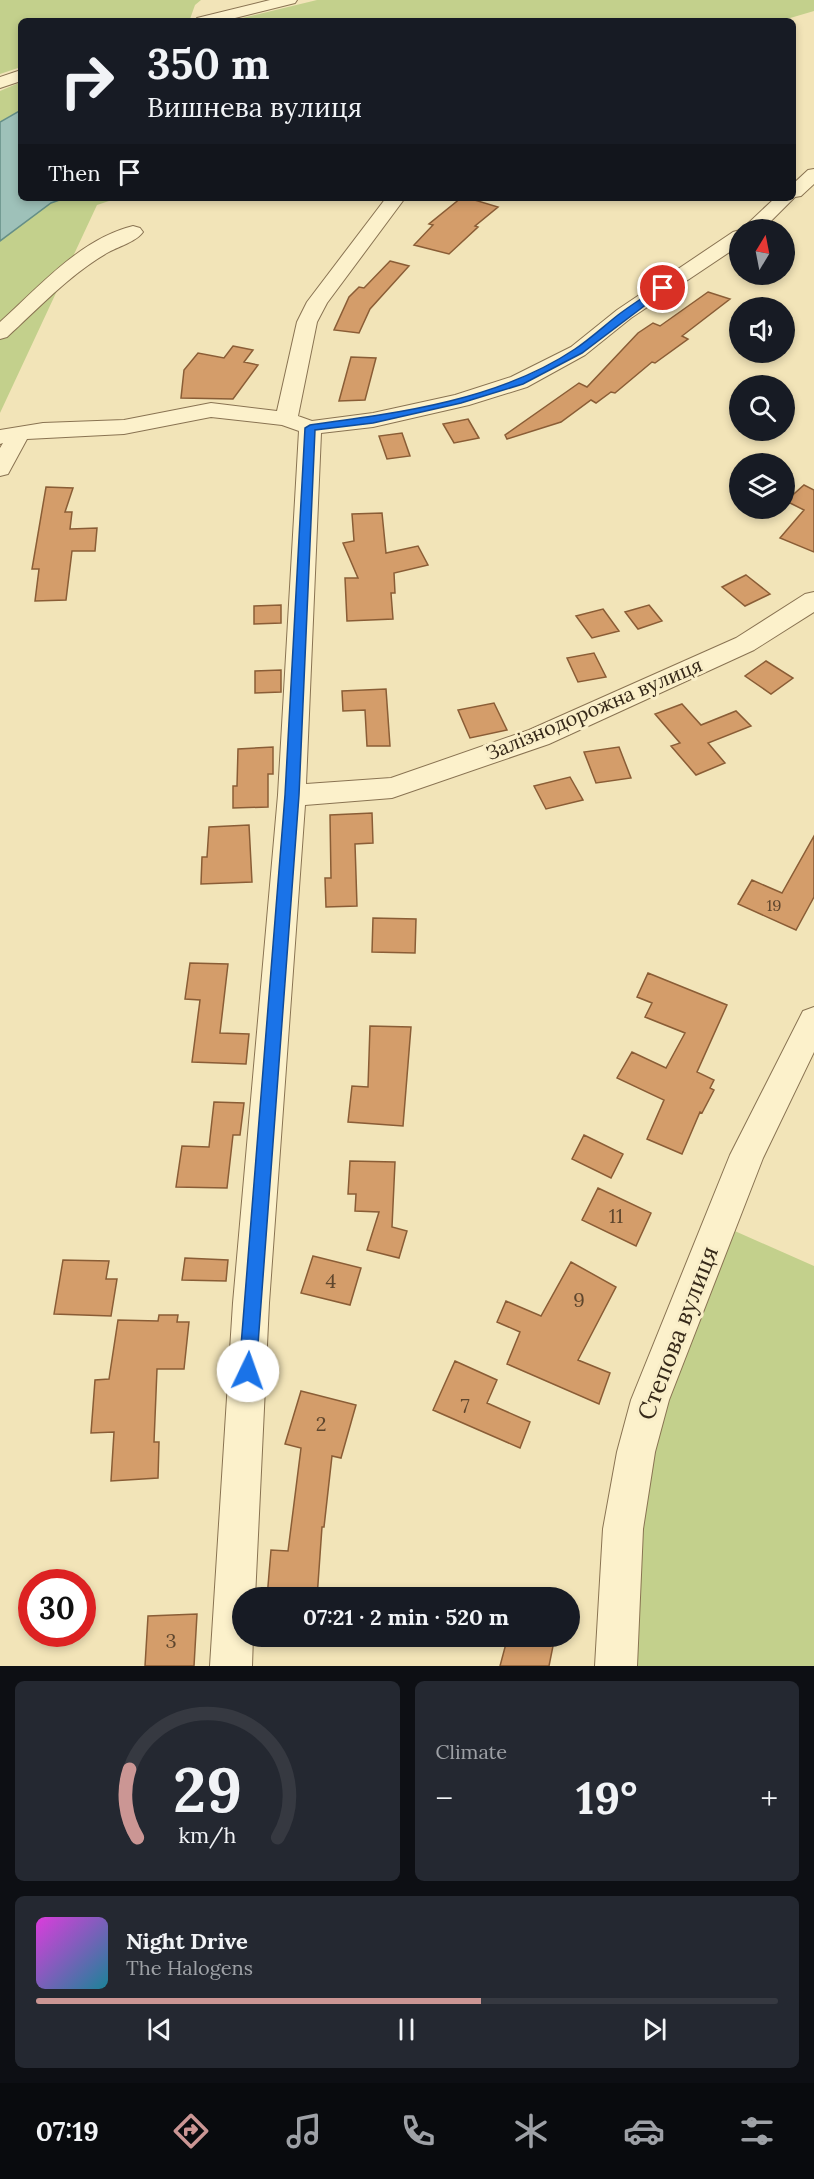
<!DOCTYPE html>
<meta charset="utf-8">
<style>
:root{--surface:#171b24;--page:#242831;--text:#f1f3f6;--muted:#9ea1a6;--line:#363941;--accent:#cb9694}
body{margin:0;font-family:Lora,serif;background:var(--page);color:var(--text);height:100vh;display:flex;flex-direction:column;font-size:22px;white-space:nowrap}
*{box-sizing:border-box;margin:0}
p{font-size:20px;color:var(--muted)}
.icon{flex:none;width:33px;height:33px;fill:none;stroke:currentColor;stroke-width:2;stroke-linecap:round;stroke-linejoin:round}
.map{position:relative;height:1666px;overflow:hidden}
.details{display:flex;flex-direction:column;gap:15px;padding:15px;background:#0d0f14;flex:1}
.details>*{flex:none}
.hud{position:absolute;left:18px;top:18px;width:778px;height:183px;border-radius:9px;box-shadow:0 3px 9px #0003;background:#171b24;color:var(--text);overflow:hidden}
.needle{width:39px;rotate:10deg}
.controls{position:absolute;left:729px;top:219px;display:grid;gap:12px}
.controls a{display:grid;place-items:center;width:66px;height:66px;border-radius:50%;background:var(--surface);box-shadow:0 3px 9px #0003;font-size:30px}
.speed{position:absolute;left:18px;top:1569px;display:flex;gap:12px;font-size:30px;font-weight:700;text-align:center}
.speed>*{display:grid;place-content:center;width:78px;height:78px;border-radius:50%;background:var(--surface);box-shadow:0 3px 9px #0003;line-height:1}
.speed .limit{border:9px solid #d22;background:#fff;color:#111}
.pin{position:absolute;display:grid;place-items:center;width:51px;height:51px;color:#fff;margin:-26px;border:3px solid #fff;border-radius:50%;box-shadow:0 2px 6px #0007}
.me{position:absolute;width:66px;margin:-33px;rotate:3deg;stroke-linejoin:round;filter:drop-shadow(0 0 4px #0008)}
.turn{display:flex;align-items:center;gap:21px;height:126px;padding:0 30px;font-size:27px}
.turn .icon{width:78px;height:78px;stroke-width:2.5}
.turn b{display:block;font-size:42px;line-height:51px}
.then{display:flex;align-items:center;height:57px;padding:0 30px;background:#0003;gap:12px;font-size:22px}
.big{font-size:45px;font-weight:800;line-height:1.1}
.details .tile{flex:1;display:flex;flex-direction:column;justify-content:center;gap:9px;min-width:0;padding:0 21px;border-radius:9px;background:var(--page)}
.details .dial{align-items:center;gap:0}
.dial svg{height:156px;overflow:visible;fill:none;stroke:var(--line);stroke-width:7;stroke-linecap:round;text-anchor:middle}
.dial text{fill:var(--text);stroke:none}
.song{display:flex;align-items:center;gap:18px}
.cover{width:72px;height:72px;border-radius:9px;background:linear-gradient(135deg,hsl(300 70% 55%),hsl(190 70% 35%))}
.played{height:6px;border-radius:3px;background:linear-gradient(90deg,var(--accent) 60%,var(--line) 60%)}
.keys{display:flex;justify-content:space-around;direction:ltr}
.heat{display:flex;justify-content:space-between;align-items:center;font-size:33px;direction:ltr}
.details .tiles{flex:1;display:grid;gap:15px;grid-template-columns:1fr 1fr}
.tile:last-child{grid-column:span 2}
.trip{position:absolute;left:232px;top:1587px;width:348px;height:60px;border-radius:30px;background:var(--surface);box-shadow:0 3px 9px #0003;font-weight:800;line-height:60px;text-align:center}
.tabs{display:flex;height:96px;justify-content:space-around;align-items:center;background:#090b0e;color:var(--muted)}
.tabs .icon{width:42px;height:42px}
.tabs .active{color:var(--accent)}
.tabs b{font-size:27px;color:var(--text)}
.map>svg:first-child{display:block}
.green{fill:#c3d08c}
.water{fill:#9ec1b9;stroke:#658f87;stroke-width:1.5}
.building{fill:#d49d6a;stroke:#8a5d36;stroke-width:1.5}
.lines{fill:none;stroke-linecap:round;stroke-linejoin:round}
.minor-casing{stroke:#897352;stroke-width:2}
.minor{fill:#fcf1cb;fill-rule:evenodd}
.route{fill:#1a73e8;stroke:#114b97;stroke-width:1.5}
.labels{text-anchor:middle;stroke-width:6;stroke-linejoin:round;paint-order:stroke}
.number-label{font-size:16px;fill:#5e462d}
.street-label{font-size:20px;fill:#362919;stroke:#f9eec8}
.near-number-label{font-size:20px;fill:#5e462d}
.near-street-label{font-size:24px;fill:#362919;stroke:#f9eec8}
</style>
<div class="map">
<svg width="814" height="1666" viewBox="0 0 814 1666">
<rect width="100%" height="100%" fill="#f2e4b8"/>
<path class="green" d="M0,0H201L195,5L190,19L181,21H21V67L0,74Z
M317,0H814V11L780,21H230Z
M21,82V110L0,122V91Z
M65,198H118L97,205L0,413V241L51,203Z
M719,1224L814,1266V1666H616L623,1529Z"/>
<path class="water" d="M21,110V198H65L51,203L0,241V122Z"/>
<path class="building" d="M461,198H468L498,207L475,226L478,227L449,254L414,245L433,225L429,224Z
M390,261L409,266L370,309L359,333L334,330L349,297L359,287L364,288Z
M708,292L730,299L682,336L688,339L655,363L652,362L615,393L611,392L596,403L591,400L561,422L507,439L505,435L579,383L587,387L638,333L653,323L660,326Z
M233,346L253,350L244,362L258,365L233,399L181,398L184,370L198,353L224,358Z
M351,357L376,358L365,400L339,401Z
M468,419L479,438L454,443L443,424Z
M402,433L410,456L387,459L379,436Z
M804,485L814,490V552L780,538L804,510L786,501Z
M46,487L73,488L65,512H72L70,529L97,528L95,551H72L66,600L35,601L39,569H32Z
M382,513L386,553L418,546L428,565L394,573L395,593H391L393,619L347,621L345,578H358L343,543L354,541L352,514Z
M746,575L770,594L745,606L722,587Z
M281,605V623L254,624V606Z
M649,605L662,621L638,629L625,612Z
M603,609L619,631L592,638L576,616Z
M594,653L606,677L578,682L567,658Z
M766,661L793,678L771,694L745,676Z
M281,670V692L255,693V671Z
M386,689L390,746H367L365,710L343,711L342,691Z
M494,703L507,730L470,738L458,710Z
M682,704L701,725L736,711L751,726L708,743L725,763L696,775L671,746L680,743L655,714Z
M273,747V774H268V807L233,808V786H237L238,749Z
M619,747L631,778L596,783L584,752Z
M570,777L583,800L546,809L534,786Z
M372,813L373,843L355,844L357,906L326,907L325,878H331L330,815Z
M249,825L252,882L201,884L202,857H207L209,827Z
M814,836V897L796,930L738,904L752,880L782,893Z
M373,918L416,919L415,953L372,952Z
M190,963L228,964L220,1033L249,1034L246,1064L192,1062L200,1000L185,999Z
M648,973L727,1005L697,1072L714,1080L710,1088L714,1090L702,1113L700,1112L682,1154L647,1139L664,1100L617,1078L632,1052L666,1068L685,1033L645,1017L652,1003L637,997Z
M370,1026L411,1027L403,1126L348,1122L352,1086L368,1087Z
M214,1102L244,1103L240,1135H233L227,1188L176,1187L182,1146L209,1147Z
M584,1135L623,1154L611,1178L572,1159Z
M350,1161L395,1162L392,1227L407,1231L399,1258L367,1250L379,1212L355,1211L356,1194H348Z
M598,1188L651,1213L636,1246L582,1220Z
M313,1256L361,1268L350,1305L301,1293Z
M185,1258L228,1260L226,1281L182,1280Z
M63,1260L109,1261L106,1279H117L111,1316L54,1314Z
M571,1262L616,1287L578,1360L610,1373L599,1404L507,1364L520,1332L497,1322L506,1301L541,1316Z
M159,1315H178L177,1322H189L184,1369H157L154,1442H159L158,1478L111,1481L114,1432L91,1433L95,1380L109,1379L118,1320L158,1321Z
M455,1361L497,1380L487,1403L530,1422L520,1448L433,1410Z
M301,1391L356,1405L341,1458L332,1456L324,1527H322L317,1598H267L271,1550L288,1551L301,1448L285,1444Z
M197,1614L194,1666H145L148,1616Z
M508,1636H555L549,1666H500Z"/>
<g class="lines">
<defs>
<path id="minor" d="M270,0H297L295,3L223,21H195L197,18Z
M21,70V81L0,88V77Z
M814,169V184L801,196L795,197L762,230H741L775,198H794V183L808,170Z
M386,198H405L327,303L317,322L298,416L312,421L373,413L455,395L511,377L571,347L617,310L733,232L740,230V245L631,318L585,355L527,387L469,405L373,427L321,433L306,784L391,778L529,730L736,638L805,594L814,592V612L754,650L549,744L392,798L305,805L269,1303L255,1598H243V1636H253L252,1666H210L233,1303L278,795L299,431L282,425L211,417L124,434L27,439L8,474L0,476V448L3,443L0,444V430L43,423L124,420L211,403L277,411L297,322L307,302Z
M133,226L140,228L143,232C136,242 117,247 107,253C69,275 39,308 7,337L0,339V322C39,287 80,239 133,226Z
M814,1007V1052L763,1158L669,1400L655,1452L643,1529L637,1666H595L603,1529L617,1452L631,1400L730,1155L803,1011Z"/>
</defs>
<use href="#minor" class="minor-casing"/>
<use href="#minor" class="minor"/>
</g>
<path class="route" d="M659,286L668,288L582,353L523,384L461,403L373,423L315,430L299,795L256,1371L254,1377L248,1380L241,1377L239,1371L285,795L305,428L310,425C399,413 499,400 575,349C590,339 604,326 618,315C631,305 646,296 659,286Z"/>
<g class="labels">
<g class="number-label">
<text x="774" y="911">19</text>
</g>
<g class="street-label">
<text transform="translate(594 709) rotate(-23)" y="7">Залізнодорожна вулиця</text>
</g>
<g class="near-number-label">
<text x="616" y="1223">11</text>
<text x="331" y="1288">4</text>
<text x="579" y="1307">9</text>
<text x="465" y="1413">7</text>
<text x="321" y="1431">2</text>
<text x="171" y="1648">3</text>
</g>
<g class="near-street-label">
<text transform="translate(678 1333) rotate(-69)" y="8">Степова вулиця</text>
</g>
</g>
</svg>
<div class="controls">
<a><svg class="needle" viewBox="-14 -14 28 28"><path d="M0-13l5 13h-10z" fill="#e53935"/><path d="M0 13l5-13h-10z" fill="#9ea1a6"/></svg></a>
<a><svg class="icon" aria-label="sound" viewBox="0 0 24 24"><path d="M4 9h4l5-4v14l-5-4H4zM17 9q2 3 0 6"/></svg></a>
<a><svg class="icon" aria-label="search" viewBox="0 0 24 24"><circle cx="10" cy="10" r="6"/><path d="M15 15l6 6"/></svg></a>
<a><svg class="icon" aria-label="layers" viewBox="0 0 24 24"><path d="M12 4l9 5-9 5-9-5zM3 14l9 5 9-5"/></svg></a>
</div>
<div class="speed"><div class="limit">30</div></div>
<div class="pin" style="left:663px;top:288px;background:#d93025"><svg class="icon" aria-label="arrive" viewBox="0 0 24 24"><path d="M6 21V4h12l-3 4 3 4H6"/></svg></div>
<svg class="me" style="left:248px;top:1371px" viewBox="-20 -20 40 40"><circle r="19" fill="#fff"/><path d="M0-13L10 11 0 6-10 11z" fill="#1a73e8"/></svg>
<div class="trip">07:21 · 2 min · 520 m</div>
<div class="hud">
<div class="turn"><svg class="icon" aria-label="right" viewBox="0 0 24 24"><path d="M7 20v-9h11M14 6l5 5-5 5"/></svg><div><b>350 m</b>Вишнева вулиця</div></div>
<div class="then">Then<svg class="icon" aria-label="arrive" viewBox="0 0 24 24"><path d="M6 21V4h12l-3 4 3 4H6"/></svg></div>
</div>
</div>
<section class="details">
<div class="tiles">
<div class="tile dial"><svg viewBox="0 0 100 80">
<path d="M14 69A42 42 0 1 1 86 69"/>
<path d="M14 69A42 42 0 0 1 10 34" stroke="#cb9694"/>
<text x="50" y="56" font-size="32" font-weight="700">29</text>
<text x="50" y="72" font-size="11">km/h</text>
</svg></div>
<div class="tile"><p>Climate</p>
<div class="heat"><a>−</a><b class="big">19°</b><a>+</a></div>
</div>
<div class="tile">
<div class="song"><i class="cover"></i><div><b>Night Drive</b><p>The Halogens</p></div></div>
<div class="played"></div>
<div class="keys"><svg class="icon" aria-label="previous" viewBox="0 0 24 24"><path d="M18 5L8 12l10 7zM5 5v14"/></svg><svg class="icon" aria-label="pause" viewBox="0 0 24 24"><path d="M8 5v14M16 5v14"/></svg><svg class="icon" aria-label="next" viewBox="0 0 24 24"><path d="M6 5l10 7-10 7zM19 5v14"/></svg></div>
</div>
</div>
</section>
<nav class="tabs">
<b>07:19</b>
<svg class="icon active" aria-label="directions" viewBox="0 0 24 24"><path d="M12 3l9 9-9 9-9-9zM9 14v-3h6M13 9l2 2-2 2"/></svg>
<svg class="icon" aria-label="music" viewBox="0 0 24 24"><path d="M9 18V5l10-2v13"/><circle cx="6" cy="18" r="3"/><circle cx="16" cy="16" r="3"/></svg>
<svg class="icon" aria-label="phone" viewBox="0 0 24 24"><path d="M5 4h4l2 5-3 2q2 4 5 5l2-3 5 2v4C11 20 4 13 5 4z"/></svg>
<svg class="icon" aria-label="climate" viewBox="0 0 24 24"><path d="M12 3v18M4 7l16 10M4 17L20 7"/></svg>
<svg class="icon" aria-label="car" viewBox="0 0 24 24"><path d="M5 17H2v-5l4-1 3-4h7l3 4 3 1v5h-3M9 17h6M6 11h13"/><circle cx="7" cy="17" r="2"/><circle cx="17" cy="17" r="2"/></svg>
<svg class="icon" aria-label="filters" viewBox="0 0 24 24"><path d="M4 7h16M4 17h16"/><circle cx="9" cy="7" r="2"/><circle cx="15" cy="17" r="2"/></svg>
</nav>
